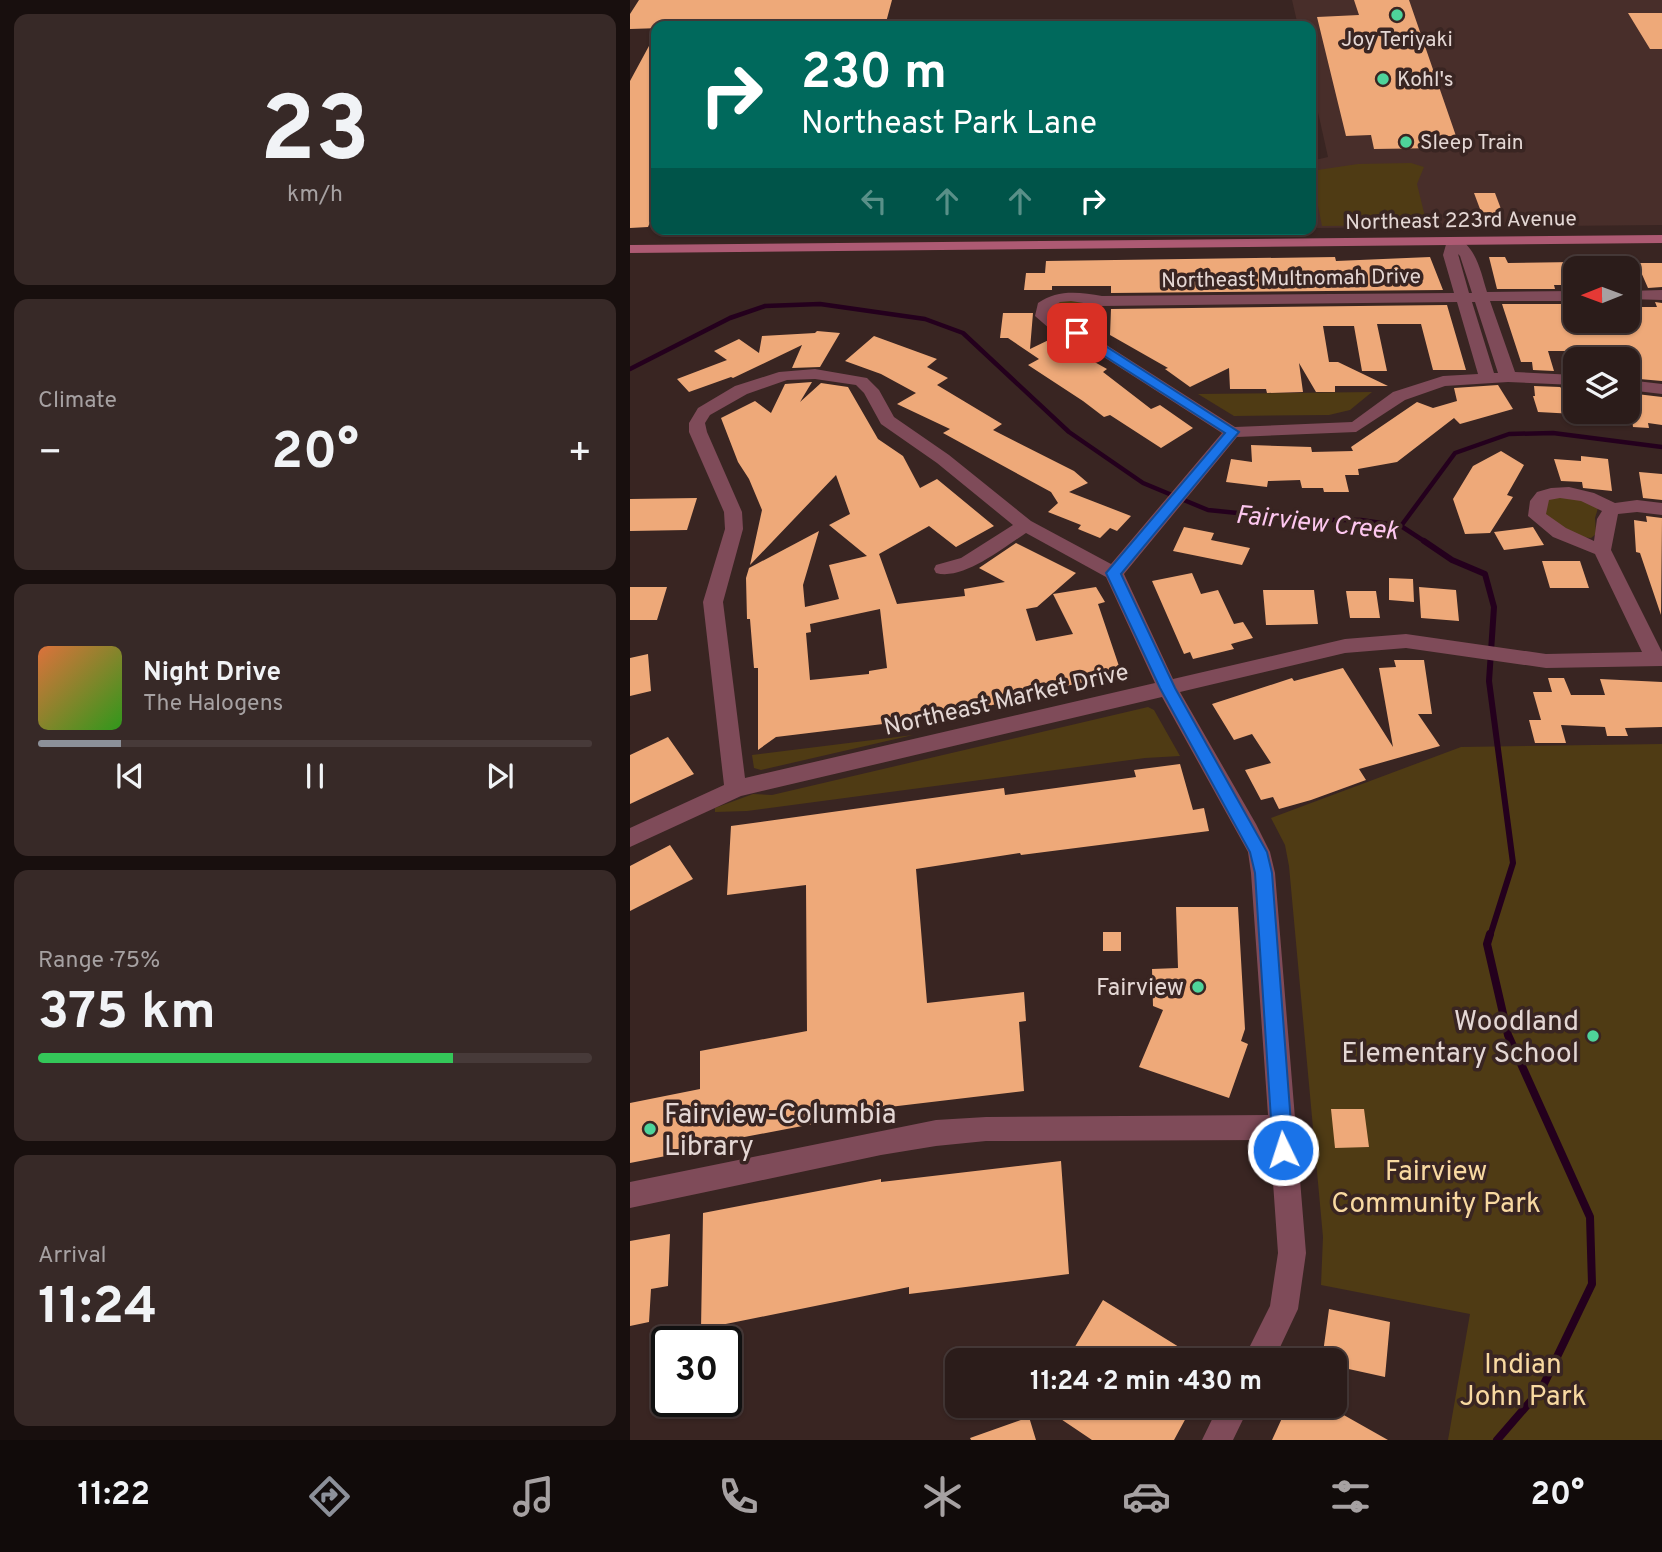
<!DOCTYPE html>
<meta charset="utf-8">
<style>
:root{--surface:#2b1c1a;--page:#372927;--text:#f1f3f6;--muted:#a6a1a2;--line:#473a39;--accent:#8c9099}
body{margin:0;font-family:Overpass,sans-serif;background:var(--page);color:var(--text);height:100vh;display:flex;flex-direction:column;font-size:26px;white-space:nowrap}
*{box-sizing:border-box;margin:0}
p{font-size:23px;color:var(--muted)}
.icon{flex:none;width:38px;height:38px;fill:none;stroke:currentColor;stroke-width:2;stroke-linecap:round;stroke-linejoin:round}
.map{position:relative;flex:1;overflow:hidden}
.details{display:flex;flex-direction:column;gap:14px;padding:14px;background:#180f0e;width:630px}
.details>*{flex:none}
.hud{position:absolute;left:21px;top:21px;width:665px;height:214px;border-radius:14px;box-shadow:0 2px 5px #0004,0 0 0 2px var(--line);background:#00695c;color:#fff;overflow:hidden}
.needle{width:46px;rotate:269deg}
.fabs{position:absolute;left:933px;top:256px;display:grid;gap:14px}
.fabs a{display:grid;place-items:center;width:77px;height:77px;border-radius:14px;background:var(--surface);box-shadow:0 2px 5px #0004,0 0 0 2px var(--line);font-size:35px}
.speed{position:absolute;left:21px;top:1326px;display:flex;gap:14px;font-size:35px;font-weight:700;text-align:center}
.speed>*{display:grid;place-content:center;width:91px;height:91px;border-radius:50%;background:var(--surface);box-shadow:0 2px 5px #0004,0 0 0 2px var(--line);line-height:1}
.speed .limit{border:4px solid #111;border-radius:10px;background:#fff;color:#111}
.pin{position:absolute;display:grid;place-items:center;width:60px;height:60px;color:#fff;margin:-30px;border-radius:14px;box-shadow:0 4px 10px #0006}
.me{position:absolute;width:77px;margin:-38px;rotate:356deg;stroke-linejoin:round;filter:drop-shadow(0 0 5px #0008)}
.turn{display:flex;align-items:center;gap:24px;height:147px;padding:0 35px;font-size:32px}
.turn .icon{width:91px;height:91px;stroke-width:2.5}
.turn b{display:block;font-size:49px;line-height:60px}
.lanes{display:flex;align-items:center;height:66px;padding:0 35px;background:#0003;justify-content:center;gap:35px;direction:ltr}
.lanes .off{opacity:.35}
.big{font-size:52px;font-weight:700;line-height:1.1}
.details .tile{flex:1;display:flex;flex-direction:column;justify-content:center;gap:10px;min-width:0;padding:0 24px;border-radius:14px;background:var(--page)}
.details .dial{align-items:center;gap:0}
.dial b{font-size:91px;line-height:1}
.song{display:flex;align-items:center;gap:21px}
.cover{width:84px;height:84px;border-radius:10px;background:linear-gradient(135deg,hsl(20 70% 55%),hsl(110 70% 35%))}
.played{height:7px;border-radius:4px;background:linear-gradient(90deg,var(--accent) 15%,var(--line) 15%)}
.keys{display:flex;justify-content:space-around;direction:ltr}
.heat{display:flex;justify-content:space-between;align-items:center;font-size:38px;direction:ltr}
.charge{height:10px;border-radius:5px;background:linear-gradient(90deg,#34c759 75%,var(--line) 0)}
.trip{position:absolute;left:315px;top:1348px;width:402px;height:70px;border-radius:14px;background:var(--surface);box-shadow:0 2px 5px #0004,0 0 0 2px var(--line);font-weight:700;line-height:70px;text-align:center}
.menu{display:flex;height:112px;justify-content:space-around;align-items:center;background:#110b0a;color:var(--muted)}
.menu .icon{width:49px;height:49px}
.menu .current{color:var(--accent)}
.menu b{font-size:32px;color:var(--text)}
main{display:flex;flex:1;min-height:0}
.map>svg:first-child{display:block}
.built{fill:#482e2a}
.green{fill:#4f3b14}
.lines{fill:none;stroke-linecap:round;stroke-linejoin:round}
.stream-far2{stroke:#24001d;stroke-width:4.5}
.stream-far1{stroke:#24001d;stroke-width:6}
.stream{stroke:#24001d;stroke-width:8}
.building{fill:#eea979;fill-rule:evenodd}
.street{fill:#7f4b59;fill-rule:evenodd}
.secondary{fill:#ad5a73;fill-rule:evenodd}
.route{fill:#1a73e8;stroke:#114b97;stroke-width:2}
.poi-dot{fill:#4ed39a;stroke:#392522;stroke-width:2.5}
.labels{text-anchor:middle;stroke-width:7;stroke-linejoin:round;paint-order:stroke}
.far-poi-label{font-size:21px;fill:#e4d7d4;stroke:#392522;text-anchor:start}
.far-street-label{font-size:21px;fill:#e4d7d4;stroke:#392522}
.street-label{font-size:24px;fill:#e4d7d4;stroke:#392522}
.poi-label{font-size:24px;fill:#e4d7d4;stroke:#392522;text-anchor:end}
.water-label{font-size:26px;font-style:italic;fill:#fdc7ef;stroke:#392522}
.near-poi-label{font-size:28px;fill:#e4d7d4;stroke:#392522;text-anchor:end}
.near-park-label{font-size:28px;fill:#f8d9a1;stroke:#392522}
</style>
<main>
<section class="details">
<div class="tile dial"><b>23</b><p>km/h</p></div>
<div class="tile"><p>Climate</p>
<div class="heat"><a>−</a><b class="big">20°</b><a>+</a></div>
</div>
<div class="tile">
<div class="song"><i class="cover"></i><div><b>Night Drive</b><p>The Halogens</p></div></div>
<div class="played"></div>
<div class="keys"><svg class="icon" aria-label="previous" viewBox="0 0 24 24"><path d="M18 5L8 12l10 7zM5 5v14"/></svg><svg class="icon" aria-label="pause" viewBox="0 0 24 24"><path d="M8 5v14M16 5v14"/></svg><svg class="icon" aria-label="next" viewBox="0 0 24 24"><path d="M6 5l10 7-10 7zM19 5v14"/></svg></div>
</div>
<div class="tile"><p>Range · 75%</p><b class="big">375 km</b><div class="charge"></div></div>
<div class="tile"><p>Arrival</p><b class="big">11:24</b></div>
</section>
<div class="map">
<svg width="1032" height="1440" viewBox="0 0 1032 1440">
<rect width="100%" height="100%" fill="#392522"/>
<path class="built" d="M662,0H1032V225L687,228L681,201V161L698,157L681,81V26H668Z"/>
<path class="green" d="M781,163L794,167L787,184L797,225L692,226L681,171L728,164Z
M453,300L459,304V307L445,323L433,322L421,314L420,309L427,301Z
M742,392L720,410L699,415L604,416L568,394Z
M921,497L953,499L968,508L965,518L966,534L961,538L949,537L914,514L916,500Z
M518,707L524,710L550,756L515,758L117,811L85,812V808L123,794L142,795Z
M283,735L131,770L124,768L122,755Z
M1032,744V1440H818L840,1314L691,1285L693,1237L659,866L655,845L641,818L831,747Z"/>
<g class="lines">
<path class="stream-far2" d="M0,369L100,318L135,306L190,304L295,319L333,333L439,432L513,483L578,510L678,520H731L771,526L797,543
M771,526L825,453L879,434L923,433L1032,447"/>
<path class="stream-far1" d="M794,541L822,560L855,574L864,607L859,681L883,863L860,936"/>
<path class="stream" d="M860,934L857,944L878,1035L960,1217L962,1284L912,1388L867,1440"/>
</g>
<path class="building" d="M9,0H262L255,26L161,24L0,29V14Z
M724,0H779L826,136H807L811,148L744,149L741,135L716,136L687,17L729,15Z
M998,13H1032V49H1020Z
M26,33V209L18,227L0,228V81Z
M844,193H865L874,217H853Z
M705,257L706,261L800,257L813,290L481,293V286H422V290H394L396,273H415L416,261Z
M859,257H875L878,263L945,262V285H924L925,289H867Z
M1007,263H1032V287L1018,288Z
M1025,302L1032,303V381L998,378V359H975L972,351H918L924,371L903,370L902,362H891L872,304H931L938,320H998V307H1027Z
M817,305L836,370H803L791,324H747L757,371H732L724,326H693L699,362H708L758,386H705V392H686L669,363L673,392L637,393L636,389H600L599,368L560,387L535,369L538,368L480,335L481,309Z
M373,313H403L400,349L427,336L463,359L461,360L477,369L473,372L521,409L530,405L563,428L531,448L480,415L474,417L453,401L398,365L409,359L378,338H370Z
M187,331L210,333L190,367L162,368L172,345L103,378L101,377L59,392L47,379L97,360L84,351L109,339L129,353L132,336L185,333Z
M244,336L307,359L297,367L318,378L307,385L372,424L363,430L444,471L458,483L439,492L501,516L487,531L480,528L470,538L448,529L451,525L418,512L428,503L421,492L313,433L320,429L267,404L286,393L251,374L215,361Z
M182,382L170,402L191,383L218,387L248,439L273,456L290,488L307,479L364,526L326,547L299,526L249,554L267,604L335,596L334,589L375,582L349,568L386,543L446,573L407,607L396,609L406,641L443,634L423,594L466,587L475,602L468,604L492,675L389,695L390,698L319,716L146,737L128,750V668H124L120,619H117L116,578L119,568L189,531L173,585L175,607L209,599L199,565L237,556L199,525L220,514L206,475L120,565L132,510L119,479L108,462L91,418L125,401L141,413L155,384ZM250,609L257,668L239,671V674L180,680L176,633L181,632L180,624Z
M868,385L883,409L830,424L824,418L767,462L728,469L729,475H715L719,492H694L693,488H672L670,480L638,481L637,487L596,482L601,459L622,462L621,445L681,447L682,452L723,451L721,447L787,402L803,408L827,401L824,388Z
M904,386L930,387L936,392L945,393V414L908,412L903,396H905Z
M998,393L1032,397V425L1018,423L1019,428L1003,427Z
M871,451L894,465L877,495L883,497L860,533L835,534L823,499L843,466Z
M951,456L978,459L982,491L953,488L952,482L931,481L924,459L951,461Z
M1009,472L1032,474V500L1013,498Z
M67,498L57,530L0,531V499Z
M1016,516L1032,518L1031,615L1010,553L1006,552L1004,520L1017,522Z
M554,527L584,533L581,540L620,548L612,565L543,551Z
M903,527L914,545L874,550L864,532Z
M912,561H950L959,588H920Z
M562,573L571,594L588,590L604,624L613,622L623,638L601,644L604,649L563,659L560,652L554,654L522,581Z
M759,578L783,579L784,602L759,600Z
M0,587H37L27,620H0Z
M789,587L826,590L829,621L791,618Z
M633,590H684L688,624L636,625Z
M716,591H746L750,618H720Z
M18,654L21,691L0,696V658Z
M764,660H794L802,714H788L810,746L729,769L736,780L681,800L649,809L643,797L631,800L615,770L641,763L622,734L604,740L582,704L662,678L664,681L713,668L763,747L749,668L766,667Z
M918,678H934L941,695H975L970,679L1032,682V727L995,728L998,736H977L975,727L931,725L936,743H905L899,720H911L903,692H922Z
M38,737L64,774L0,804V755Z
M550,764L563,810L574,808L579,831L391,855L390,853L286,869L297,1003L394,992L396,1021L389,1022L394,1091L234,1110L235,1114L41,1151V1155L0,1163V1103L70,1089V1051L177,1031L176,885L97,895L101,826L374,788L375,795L506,777L504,770Z
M40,845L63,879L0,911V866Z
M546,907H608L615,1029L611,1041L618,1044L599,1098L509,1067L533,1010L523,1006L522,969L548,968Z
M473,932H491V951H473Z
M701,1109H734L739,1147L705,1148Z
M431,1161L439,1274L279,1294V1287L71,1329L73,1213L251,1179V1182Z
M40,1234L38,1286L21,1289L19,1322L0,1326V1241Z
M473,1300L570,1360H437Z
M699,1309L760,1322L755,1377L705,1366V1360H692Z
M410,1405H563L544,1440H462Z
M658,1405H696L758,1440H642Z
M399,1417L406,1440H341L340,1438Z"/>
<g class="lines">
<path class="street" d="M824,237C846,244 851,273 857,292L945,291V301H860L885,372L945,375V385L878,382L815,386L775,400L726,432L607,437L494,574L543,679L715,639L776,634L916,654L1012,652L965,554L923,537L898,516L900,501L907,492L921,488L939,487L964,493L985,503L1007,500L1032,503V515L1007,512L988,514L981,550L1032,652V666L916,668L776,648L715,653L550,692L626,824L640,852L645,873L676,1253L668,1309L644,1360H613L640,1306L648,1253L640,1140L356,1141L306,1146L251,1155L0,1208V1182L306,1120L356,1117L638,1115L621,873L618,852L532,697L111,796L0,847V828L94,785L73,602L95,529L94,512L59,432V423L68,408L105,386L149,372L185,369L237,378L249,390L264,417L319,455L401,521L481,564L592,433L441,336L420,329L405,316L408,303C427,289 450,292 472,296L824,293L813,255L817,241ZM828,254L830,256L842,293H839ZM441,301L472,306L827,302L848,374L813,376L763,392L722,422L605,427L453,330L432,323L421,314V308L430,302ZM842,302H845L868,373H864ZM185,379L226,385L234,393L251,424L307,463L383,525L331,558L306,565L304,569L306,573C333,581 374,547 396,533L476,577L525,683L115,778L93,602L113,529L112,512L77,432L75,423L80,415L117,394L157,380ZM930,498L951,501L972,511L967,519L964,541L936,528L916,514L919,500Z
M1032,290V300L998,299V291Z
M998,380L1032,384V394L998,390Z
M589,1405H620L603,1440H572Z"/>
<path class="secondary" d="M1032,235V243L0,253V245Z"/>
</g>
<path class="route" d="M443,331H452L609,432L491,574L545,688L637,852L642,873L663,1150L660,1157L653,1160L646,1157L643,1150L625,873L620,852L530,688L476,573L595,433L443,336Z"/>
<g class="poi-dot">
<circle cx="767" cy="15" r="7"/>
<circle cx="753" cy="79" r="7"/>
<circle cx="776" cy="142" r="7"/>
<circle cx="568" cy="987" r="7"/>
<circle cx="963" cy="1036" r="7"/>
<circle cx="20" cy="1129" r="7"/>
</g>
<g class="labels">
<g class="far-poi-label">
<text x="767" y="46" text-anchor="middle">Joy Teriyaki</text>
<text x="767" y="86">Kohl's</text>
<text x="790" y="149">Sleep Train</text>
</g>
<g class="far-street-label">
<text transform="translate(831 220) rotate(-1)" y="7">Northeast 223rd Avenue</text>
<text transform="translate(661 278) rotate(-1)" y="7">Northeast Multnomah Drive</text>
</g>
<g class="street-label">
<text transform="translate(376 699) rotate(-13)" y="8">Northeast Market Drive</text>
</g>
<g class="poi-label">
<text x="554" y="995">Fairview</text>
</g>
<g class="water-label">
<text transform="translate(687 522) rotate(6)" y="9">Fairview Creek</text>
</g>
<g class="near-poi-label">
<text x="949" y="1030">Woodland<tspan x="949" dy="32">Elementary School</tspan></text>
<text x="34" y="1123" text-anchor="start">Fairview-Columbia<tspan x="34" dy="32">Library</tspan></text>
</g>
<g class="near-park-label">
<text x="806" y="1180">Fairview<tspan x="806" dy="32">Community Park</tspan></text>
<text x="893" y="1373">Indian<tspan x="893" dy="32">John Park</tspan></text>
</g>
</g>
</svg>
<div class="fabs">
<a><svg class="needle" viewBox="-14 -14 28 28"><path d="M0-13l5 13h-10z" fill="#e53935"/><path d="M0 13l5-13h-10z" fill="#a6a1a2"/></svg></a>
<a><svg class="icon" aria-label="layers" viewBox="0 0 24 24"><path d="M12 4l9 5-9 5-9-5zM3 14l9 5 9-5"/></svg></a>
</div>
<div class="speed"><div class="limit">30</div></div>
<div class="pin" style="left:447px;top:333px;background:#d93025"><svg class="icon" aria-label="arrive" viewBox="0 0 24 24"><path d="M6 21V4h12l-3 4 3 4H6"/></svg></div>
<svg class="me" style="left:653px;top:1150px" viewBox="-20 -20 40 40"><circle r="17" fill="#1a73e8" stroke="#fff" stroke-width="3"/><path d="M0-11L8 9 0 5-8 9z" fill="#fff"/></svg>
<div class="trip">11:24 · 2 min · 430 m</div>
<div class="hud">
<div class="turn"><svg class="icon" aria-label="right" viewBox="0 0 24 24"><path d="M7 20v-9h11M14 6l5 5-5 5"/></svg><div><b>230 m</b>Northeast Park Lane</div></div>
<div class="lanes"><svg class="icon off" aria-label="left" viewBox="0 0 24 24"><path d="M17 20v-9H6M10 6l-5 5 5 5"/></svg><svg class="icon off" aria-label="ahead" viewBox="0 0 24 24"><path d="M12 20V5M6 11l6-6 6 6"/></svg><svg class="icon off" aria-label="ahead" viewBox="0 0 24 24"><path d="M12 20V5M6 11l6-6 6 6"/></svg><svg class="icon" aria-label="right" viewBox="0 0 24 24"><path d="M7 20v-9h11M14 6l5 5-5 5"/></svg></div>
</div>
</div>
</main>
<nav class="menu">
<b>11:22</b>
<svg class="icon current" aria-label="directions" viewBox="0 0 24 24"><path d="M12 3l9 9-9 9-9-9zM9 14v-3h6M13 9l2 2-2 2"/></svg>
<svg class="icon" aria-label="music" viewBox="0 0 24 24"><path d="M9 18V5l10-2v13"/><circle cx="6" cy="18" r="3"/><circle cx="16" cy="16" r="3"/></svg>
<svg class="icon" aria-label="phone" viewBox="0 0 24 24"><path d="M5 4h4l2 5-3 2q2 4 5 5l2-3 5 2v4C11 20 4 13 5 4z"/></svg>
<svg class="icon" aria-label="climate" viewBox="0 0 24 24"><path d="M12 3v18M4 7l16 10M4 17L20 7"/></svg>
<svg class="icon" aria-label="car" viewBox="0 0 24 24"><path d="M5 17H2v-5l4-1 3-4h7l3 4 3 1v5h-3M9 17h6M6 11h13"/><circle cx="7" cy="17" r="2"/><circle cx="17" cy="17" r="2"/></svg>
<svg class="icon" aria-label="filters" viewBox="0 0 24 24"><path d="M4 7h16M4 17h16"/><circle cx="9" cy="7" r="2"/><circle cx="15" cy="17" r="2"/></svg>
<b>20°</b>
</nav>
